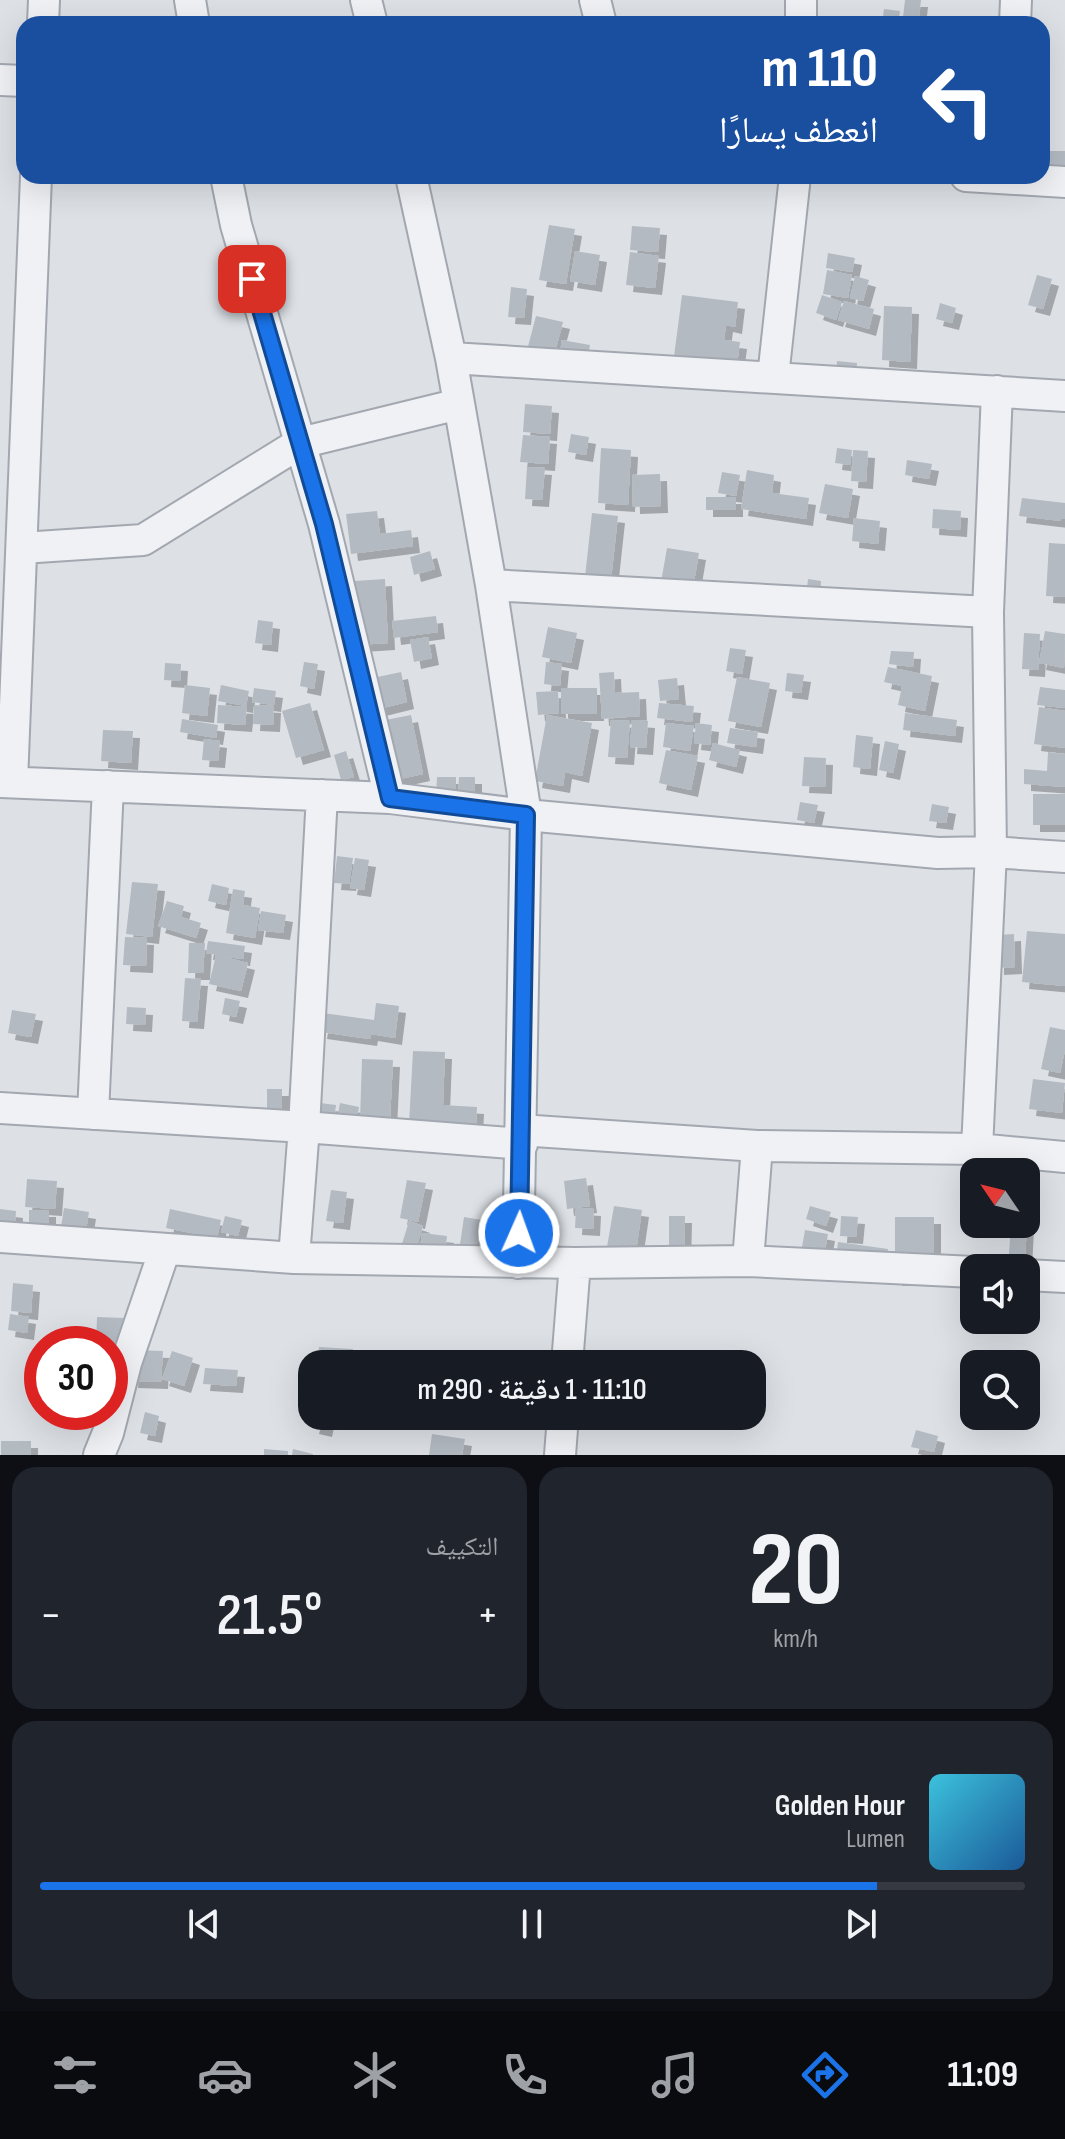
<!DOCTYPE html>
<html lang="ar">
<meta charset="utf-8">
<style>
:root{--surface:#171b24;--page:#20242c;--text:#f1f3f6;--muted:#9ea1a6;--line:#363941;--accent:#1a73e8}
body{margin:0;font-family:"Sofia Sans Condensed","Noto Naskh Arabic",sans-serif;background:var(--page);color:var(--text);direction:rtl;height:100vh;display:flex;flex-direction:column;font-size:30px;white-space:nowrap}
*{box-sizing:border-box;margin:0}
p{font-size:26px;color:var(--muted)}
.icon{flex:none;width:44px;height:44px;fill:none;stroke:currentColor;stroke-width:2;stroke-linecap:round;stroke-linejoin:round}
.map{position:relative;height:1455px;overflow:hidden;direction:ltr}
.side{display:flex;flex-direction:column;gap:12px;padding:12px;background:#0d0f14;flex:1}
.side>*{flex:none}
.hud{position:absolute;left:16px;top:16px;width:1034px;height:168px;border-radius:24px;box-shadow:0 8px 32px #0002;direction:rtl;background:#1a4fa0;color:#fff;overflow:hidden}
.needle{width:52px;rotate:305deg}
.fabs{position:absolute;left:960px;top:1158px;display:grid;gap:16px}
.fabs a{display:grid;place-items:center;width:80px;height:80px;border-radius:16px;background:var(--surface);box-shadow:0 8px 32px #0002;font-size:40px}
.speed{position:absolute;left:24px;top:1326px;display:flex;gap:16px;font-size:40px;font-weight:700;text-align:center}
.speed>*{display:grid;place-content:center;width:104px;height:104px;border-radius:50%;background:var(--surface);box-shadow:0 8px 32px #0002;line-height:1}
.speed .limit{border:12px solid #d22;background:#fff;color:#111}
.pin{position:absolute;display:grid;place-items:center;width:68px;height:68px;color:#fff;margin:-34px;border-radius:16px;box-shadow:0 4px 12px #0006}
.me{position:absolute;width:88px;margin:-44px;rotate:2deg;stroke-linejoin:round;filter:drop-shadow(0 0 6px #0008)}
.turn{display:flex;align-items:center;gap:28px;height:168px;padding:0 40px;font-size:36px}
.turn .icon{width:104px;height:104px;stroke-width:2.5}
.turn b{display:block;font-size:56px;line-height:68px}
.big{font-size:60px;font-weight:600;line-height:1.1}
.side .card{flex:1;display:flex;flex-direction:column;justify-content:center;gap:12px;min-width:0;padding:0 28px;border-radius:24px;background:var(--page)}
.side .dial{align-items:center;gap:0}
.dial b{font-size:104px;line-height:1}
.song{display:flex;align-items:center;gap:24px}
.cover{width:96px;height:96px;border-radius:12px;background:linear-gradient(135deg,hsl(190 70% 55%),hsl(210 70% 35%))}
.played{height:8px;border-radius:4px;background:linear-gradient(90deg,var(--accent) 85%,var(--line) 85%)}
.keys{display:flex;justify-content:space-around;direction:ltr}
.heat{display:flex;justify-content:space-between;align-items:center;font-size:44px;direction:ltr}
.side .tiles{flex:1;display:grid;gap:12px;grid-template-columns:1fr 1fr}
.card:last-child{grid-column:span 2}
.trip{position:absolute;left:298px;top:1350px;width:468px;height:80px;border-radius:24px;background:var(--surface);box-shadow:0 8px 32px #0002;font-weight:600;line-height:80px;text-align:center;direction:rtl}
.tabs{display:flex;height:128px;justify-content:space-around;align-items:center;background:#090b0e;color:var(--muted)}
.tabs .icon{width:56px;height:56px}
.tabs .active{color:var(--accent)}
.tabs b{font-size:36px;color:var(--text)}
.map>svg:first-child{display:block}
.building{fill:#b4bac2;filter:url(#shadow)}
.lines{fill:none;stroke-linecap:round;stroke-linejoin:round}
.minor-casing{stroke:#a3a8b0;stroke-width:34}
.minor{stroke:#eff1f5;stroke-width:30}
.route-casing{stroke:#114b97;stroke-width:20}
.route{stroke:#1a73e8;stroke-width:14}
</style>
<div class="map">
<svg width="1065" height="1455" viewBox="0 0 1065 1455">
<defs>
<filter id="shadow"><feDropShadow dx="7" dy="7" stdDeviation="0" flood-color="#0004"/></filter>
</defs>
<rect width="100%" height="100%" fill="#dde1e6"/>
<path class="building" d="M905,0H921L919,18L903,17Z
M884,9L900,11L898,24H882Z
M906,20L923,21L922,24H906Z
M1042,151H1065V174L1042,173Z
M549,225L575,229L566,284L539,280Z
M632,226L660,228L658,252L630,250Z
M575,251L600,255L595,285L570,281Z
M630,252L659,256L655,288L626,285Z
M828,253L855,258L852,272L826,268Z
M827,270L852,275L848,298L823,294Z
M1037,275L1052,279L1043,309L1028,305Z
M855,276L869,280L863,301L850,298Z
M511,287L527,289L524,318L508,317Z
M682,295L738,302L735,327L726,325L724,340L740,342L736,372L673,364Z
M822,295L842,302L836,320L816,313Z
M844,301L874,309L869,329L838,320Z
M940,303L956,308L952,323L936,319Z
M884,306L912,307L910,362L882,360Z
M536,316L563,322L553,360L526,354Z
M562,340L590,345L587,362L559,358Z
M837,361L857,363L856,376L836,375Z
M525,404L552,406L550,434L523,432Z
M571,434L589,437L586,455L568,452Z
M523,435L550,437L548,464L520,462Z
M601,448L631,450L628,505L598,503Z
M837,448L852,450L850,465L835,463Z
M853,450L868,451L866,482L851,481Z
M907,460L932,464L929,479L905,475Z
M527,467L545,468L542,500L525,499Z
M747,470L774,475L772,493L809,498L806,519L741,509Z
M722,472L740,475L736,496L718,493Z
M660,474L661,506L633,507L632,475Z
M825,484L853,489L848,518L819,513Z
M706,497H736V510H706Z
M1022,498L1065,503V519L1061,518V521L1019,516Z
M933,509L961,511L960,530L932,528Z
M377,511L380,534L411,530L413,546L351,554L346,514Z
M592,513L618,516L610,589L584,586Z
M854,518L880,521L878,544L852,541Z
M1049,543L1065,544V597L1046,596Z
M667,548L699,553L693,588L661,582Z
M430,551L435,569L414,575L410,557Z
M385,579L388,643L357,645L354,581Z
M808,579L821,581L820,599L806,597Z
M436,616L438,632L394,638L392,621Z
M258,620L273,622L271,645L255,643Z
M548,627L577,633L571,663L542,657Z
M1045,631L1065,634L1064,668L1039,663Z
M1024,633L1040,634L1038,670L1022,669Z
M428,637L432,658L414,662L410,640Z
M730,648L746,650L742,674L726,671Z
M891,651L914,652L913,667L889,664Z
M304,662L318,664L314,689L300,686Z
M546,662L562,664L560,686L544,684Z
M165,663L181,664L180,681L164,680Z
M888,667L932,676L925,711L898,705L902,686L884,682Z
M401,672L407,702L375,710L368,679Z
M614,672L615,693L639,692L640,716L602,719L599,673Z
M787,673L804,675L801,693L785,691Z
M737,677L770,683L761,727L728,721Z
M677,678L679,699L660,701L658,680Z
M185,685L210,688L207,716L182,713Z
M221,685L249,691L246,706L218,701Z
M1040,687L1065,690V708L1037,705Z
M254,688L276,691L274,705L252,702Z
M561,688H597V714H561Z
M558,691L559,713L538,715L536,692Z
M310,703L324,750L296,758L282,711Z
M659,703L694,706L692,722L657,718Z
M218,705L247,707L245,725L217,723Z
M254,705L274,706L273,725L253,724Z
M1039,707L1065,711V748L1034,744Z
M905,713L957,720L955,736L903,730Z
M411,715L423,774L391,781L380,721Z
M547,715L592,723L582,776L565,772L563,786L535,781Z
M182,719L218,725L216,738L180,732Z
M611,720L630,721L627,758L608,757Z
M632,720L648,721L646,748L630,747Z
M666,723L694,726L690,751L663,747Z
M696,723L712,725L710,745L694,743Z
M730,728L758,732L756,747L727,743Z
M103,730L133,731L131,763L101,761Z
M856,735L873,737L870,769L853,767Z
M204,739L220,741L218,761L202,760Z
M885,741L899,744L893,773L879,770Z
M713,743L740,750L736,767L709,760Z
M666,750L698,756L691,790L659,783Z
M346,751L354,777L341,780L334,755Z
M1048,752L1065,754V787L1024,784V769L1047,771Z
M804,757L826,758L825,787L802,786Z
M437,777H456V795H436Z
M459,777H475V794H458Z
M1033,794H1065V825H1033Z
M800,802L818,805L814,823L797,820Z
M932,804L949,807L946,823L929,821Z
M337,856L353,858L349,884L334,883Z
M355,858L369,860L364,890L350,888Z
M132,882L158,884L152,937L126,934Z
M212,884L229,888L226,905L208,901Z
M233,889L245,891L243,905L260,908L255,938L226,933Z
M167,901L184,906L181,917L201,923L196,938L158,926Z
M261,911L286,915L283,933L258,930Z
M1027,931L1065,934V986L1022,982Z
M1014,934L1015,967L997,968V935Z
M125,937L147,938L146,966L123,965Z
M208,941L245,946L243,959L220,956L248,963L241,991L209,984L216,955L206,953Z
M189,943H205L203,973H188Z
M185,978L201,979L197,1022L182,1021Z
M225,998L240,1001L236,1017L222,1014Z
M376,1003L399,1006L395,1038L371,1034L370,1039L320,1032L323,1013L374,1020Z
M127,1007L146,1008L145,1025L126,1024Z
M12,1010L36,1014L31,1037L8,1033Z
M1050,1027L1065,1030V1050L1060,1073L1041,1069Z
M413,1051L445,1052L443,1105L477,1107L476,1127L409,1124Z
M362,1059L393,1060L390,1120H360Z
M1033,1079L1065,1083L1062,1113L1029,1109Z
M267,1089H282V1116H267Z
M320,1103L336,1105L334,1120L318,1119Z
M340,1103L359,1107L356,1123L337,1119Z
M586,1178L590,1206L567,1209L564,1181Z
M27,1179L57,1181L55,1209L25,1207Z
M407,1180L426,1183L418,1222L400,1218Z
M331,1190L347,1192L343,1223L326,1221Z
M614,1206L642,1210L635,1258L606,1253Z
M810,1206L831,1212L826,1226L806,1219Z
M64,1208L89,1212L86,1230L61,1227Z
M576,1208L594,1209L593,1229L575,1228Z
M0,1209L16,1211L15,1224L0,1223Z
M170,1209L221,1220L217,1238L166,1228Z
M29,1210H49V1224H29Z
M225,1216L242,1220L238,1236L221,1232Z
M669,1216H685L684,1259H669Z
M841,1216L858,1217L856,1237L840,1236Z
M464,1217L482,1220L476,1254L459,1251Z
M895,1217H934V1279H895Z
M409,1221L423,1226L416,1249L402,1244Z
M1011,1224H1027L1025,1260H1048L1047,1280L1026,1268H1008Z
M805,1230L828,1234L825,1251L802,1247Z
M422,1233L447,1236L445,1252L420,1249Z
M838,1242L888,1249L884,1273L835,1266Z
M13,1283L33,1285L31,1313L11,1311Z
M10,1314L29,1317L27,1333L8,1330Z
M97,1317L126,1318L124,1362H110V1344H96Z
M68,1332L86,1333V1344H67Z
M319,1347L353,1349L351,1364H318Z
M133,1350L163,1351L161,1382L131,1381Z
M172,1351L193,1358L184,1386L162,1379Z
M205,1368L238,1370L236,1386L203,1384Z
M145,1412L159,1416L155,1436L140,1433Z
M315,1416H328L325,1430L312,1427Z
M916,1430L938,1436L934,1452L911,1447Z
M432,1434L465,1439L462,1455H429Z
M1,1441H31V1455H1Z
M264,1449L288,1451V1455H264Z
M293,1449L313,1454V1455H292Z"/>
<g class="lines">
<defs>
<path id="minor" d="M190,0L194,24
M366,0L372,24
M595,0L601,24
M43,24L44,0
M801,24V0
M1015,24L1016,0
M0,80L24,81
M226,176L236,225L324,524L390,798
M411,176L451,358L491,585L526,815L518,1263
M966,176L1065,182
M451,358L1065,396
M773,377L795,176
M22,548L143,540L300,443L459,404
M491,585L988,612
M0,782L390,798L526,815L938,853L991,852L1065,857
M12,782L36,176
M0,1108L304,1127L522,1144
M93,1114L108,786
M520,1130L757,1146L977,1149L1065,1157
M977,1149L991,852L988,612L997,391
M0,1237L294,1258L575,1263L748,1261L974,1272
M294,1258L304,1127L322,795
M748,1261L757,1146
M1026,1275L1065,1277
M567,1364L575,1263
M99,1455L108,1433L126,1363L165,1249
M560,1455L563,1416"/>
</defs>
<use href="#minor" class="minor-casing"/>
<use href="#minor" class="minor"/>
</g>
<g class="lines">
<defs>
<path id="route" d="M252,279L324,524L390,798L526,815L519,1233"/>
</defs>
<use href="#route" class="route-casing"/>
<use href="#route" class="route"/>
</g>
</svg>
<div class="fabs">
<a><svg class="needle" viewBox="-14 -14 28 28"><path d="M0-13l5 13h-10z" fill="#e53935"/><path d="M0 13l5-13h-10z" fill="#9ea1a6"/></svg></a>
<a><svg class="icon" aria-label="sound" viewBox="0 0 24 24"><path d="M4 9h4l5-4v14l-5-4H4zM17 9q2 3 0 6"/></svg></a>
<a><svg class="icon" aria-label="search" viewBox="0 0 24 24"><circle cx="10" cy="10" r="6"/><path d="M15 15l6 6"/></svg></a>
</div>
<div class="speed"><div class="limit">30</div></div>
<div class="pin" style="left:252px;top:279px;background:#d93025"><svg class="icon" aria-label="arrive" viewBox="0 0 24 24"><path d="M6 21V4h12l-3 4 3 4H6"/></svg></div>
<svg class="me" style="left:519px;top:1233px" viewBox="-20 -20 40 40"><circle r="17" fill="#1a73e8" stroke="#fff" stroke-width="3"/><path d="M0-11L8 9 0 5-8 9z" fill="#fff"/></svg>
<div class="trip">11:10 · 1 دقيقة · 290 m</div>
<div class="hud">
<div class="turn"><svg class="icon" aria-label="left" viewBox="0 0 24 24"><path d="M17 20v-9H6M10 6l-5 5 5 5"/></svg><div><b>110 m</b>انعطف يسارًا</div></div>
</div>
</div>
<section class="side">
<div class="tiles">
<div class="card dial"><b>20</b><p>km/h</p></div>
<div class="card"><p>التكييف</p>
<div class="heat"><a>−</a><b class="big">21.5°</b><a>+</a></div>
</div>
<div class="card">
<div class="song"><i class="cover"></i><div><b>Golden Hour</b><p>Lumen</p></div></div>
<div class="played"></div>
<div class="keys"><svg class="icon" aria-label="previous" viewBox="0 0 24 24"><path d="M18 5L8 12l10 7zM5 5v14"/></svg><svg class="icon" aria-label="pause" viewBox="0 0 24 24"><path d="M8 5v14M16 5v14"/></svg><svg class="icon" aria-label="next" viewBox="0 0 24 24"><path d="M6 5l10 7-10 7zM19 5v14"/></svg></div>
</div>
</div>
</section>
<nav class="tabs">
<b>11:09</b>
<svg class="icon active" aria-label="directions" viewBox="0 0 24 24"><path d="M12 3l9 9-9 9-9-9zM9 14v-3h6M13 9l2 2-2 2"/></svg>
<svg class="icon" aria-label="music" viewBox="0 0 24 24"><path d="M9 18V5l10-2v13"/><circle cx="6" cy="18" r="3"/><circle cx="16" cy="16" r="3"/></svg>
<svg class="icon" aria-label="phone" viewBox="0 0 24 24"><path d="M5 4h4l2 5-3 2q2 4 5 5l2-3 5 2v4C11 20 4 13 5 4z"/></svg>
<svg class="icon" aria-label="climate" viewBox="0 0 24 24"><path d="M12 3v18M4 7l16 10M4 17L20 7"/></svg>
<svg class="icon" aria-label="car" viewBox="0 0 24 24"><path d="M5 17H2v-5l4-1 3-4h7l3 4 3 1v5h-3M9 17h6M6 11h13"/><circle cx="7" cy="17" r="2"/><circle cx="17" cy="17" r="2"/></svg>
<svg class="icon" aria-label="filters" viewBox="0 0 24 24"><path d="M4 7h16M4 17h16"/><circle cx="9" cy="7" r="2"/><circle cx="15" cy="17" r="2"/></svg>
</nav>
